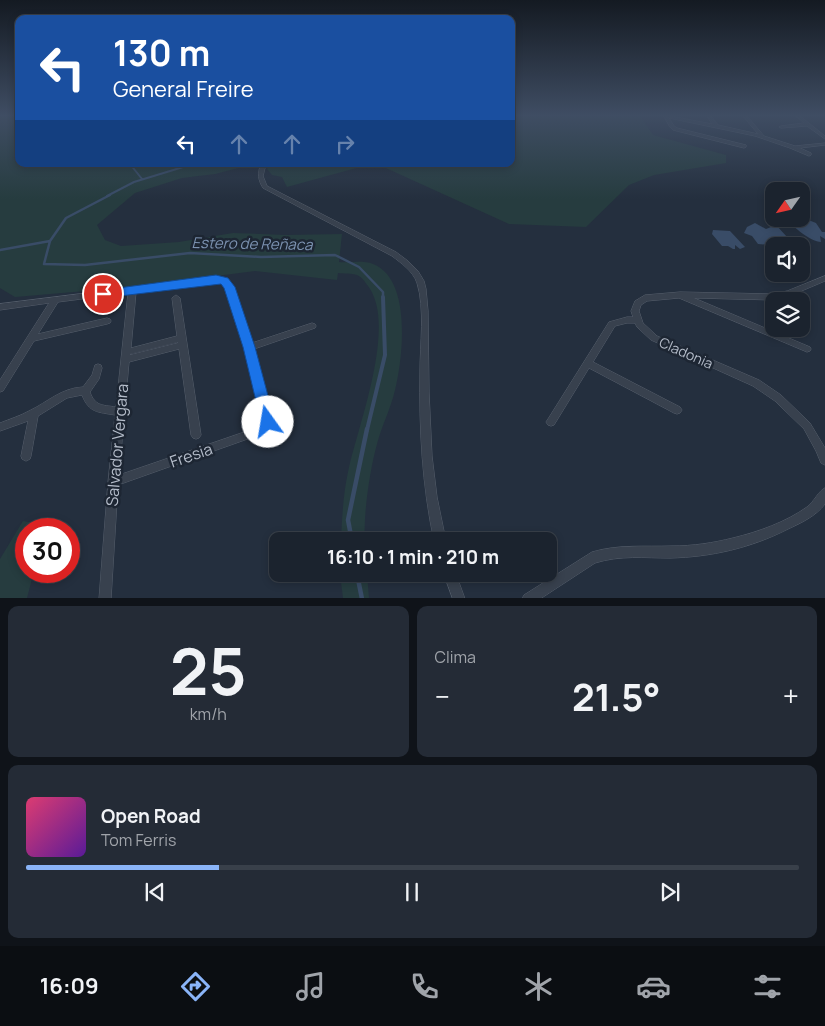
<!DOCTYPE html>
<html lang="es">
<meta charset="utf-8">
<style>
:root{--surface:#1b232e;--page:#242b36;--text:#f1f3f6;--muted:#a0a4aa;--line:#39404a;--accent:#8ab4f8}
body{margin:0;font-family:Manrope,sans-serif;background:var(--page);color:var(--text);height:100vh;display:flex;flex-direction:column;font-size:19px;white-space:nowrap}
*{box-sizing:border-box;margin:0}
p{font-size:16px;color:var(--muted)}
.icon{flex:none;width:28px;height:28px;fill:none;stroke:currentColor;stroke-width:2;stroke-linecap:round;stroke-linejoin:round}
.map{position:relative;height:598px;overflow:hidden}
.details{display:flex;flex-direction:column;gap:8px;padding:8px;background:#0f1319;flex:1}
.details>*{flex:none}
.banner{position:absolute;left:15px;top:15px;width:500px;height:152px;border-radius:10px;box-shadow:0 2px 8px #0003,0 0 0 1px var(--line);background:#1a4fa0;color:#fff;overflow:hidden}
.needle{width:32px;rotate:236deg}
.tools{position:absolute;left:765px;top:182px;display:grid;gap:10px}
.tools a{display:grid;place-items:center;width:45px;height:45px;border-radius:10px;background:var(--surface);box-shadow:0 2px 8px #0003,0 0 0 1px var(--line);font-size:25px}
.speed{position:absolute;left:15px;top:518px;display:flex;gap:10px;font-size:25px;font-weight:700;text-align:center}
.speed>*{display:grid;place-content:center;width:65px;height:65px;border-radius:50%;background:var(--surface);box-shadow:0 2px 8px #0003,0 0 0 1px var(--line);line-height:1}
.speed .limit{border:8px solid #d22;background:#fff;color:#111}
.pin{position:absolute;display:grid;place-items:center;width:42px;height:42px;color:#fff;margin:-21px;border:2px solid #fff;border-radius:50%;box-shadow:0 1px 5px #0007}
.me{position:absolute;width:55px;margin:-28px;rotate:347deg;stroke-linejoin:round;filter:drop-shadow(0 0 4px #0008)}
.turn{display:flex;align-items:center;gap:18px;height:105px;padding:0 15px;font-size:22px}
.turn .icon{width:65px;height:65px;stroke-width:2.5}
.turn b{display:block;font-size:35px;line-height:42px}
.lanes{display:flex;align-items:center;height:48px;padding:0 15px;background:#0003;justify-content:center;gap:25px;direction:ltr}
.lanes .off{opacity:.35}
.big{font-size:38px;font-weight:700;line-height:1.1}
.details .tile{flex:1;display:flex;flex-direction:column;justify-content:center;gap:8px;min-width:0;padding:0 18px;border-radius:10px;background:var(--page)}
.details .dial{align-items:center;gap:0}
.dial b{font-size:65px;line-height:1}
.song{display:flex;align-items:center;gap:15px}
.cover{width:60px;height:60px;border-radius:8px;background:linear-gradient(135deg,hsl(340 70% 55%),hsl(270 70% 35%))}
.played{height:5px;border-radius:2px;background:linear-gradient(90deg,var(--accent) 25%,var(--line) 25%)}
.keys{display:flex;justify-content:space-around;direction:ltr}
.heat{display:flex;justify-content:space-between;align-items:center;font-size:28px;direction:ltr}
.details .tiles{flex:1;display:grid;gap:8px;grid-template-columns:1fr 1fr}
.tile:last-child{grid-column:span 2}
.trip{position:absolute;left:269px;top:532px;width:288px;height:50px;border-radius:10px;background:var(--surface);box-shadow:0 2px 8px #0003,0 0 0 1px var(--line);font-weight:700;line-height:50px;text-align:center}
.tab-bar{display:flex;height:80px;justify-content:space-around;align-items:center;background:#0b0e12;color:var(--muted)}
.tab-bar .icon{width:35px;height:35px}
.tab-bar .current{color:var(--accent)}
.tab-bar b{font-size:22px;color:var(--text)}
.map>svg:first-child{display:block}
.green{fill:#263c3f}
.water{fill:#394c67}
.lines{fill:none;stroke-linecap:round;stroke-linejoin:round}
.stream-far3{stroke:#394c67;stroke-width:2}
.stream-far2{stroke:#394c67;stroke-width:2.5}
.stream-far1{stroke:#394c67;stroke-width:4}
.stream{stroke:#394c67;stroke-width:4.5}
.minor-casing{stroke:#565f6c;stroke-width:1}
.minor{fill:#38414e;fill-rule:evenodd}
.route{fill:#1a73e8;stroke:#114b97}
.labels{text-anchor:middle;stroke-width:5;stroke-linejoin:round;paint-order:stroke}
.street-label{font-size:14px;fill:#b4bcc9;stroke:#1d2633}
.water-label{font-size:15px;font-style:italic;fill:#7c92b1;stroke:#1d2633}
.near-street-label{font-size:16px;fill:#b4bcc9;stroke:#1d2633}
</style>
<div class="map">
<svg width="825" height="599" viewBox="0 0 825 599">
<rect width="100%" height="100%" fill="#242f3e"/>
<path class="green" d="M0,116H19V164H254L215,174L182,178L135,193L97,225L105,240L121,246L179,242L233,233L286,235L342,234L339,262C349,263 363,260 373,264C412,279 403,358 395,390C391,408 382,425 377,444C370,469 363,515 365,541H341C342,519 343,495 348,472C357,428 398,325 368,286C365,282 362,277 357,275C352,273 343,274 338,273L337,280L255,271L132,287L15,297L0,288Z
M511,116H640L653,135L726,155V163L654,175L629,185L586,227L509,224L377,164H511Z
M271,164H371L287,187L282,177L272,175L267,169Z
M23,521L46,525L45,529H26V571H34L27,598H0V559Z
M340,574H367L369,598H343Z"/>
<path class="water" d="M801,217L816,223L822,232H825V239L820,236L821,242C811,242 793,227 787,219H801Z
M755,223L766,229L776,225L788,238L781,240L784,246L758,244L752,236L744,233L747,227Z
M713,230L730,231L745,247L740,249L735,245V249H733L728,246H722L712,234Z"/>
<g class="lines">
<path class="stream-far3" d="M130,164L142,179
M107,196L134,182L193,164"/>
<path class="stream-far2" d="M110,195L66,218L50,241L44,264L85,265L190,253L261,257L335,255L359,267L383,292V299
M0,250L50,241"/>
<path class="stream-far1" d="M367,430L385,355L383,297"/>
<path class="stream" d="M352,541L348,520L367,429
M357,574L362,599"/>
<defs>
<path id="minor" d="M664,116H670L712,124L707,116H711L718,125L758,134L743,116H747L764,136L795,146L825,143V145L800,148L811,153V155L809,156L790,148L755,136L669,118L674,126L677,128L746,145V147L744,148L673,130L670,127Z
M796,116H800L825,136V139L807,126L781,128L779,127L781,126L804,123Z
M261,164H266L263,176L267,186L396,252L408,261L418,271L424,281L426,289L428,311L429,392L432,456L437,497L446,541H434C422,485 419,428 420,371C420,345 425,308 417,283C413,271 401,263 392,256L263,188C258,180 257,173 261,164Z
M825,276V281L792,295L774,300L694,298L810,347L811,349L810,351L807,352L679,298L647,301L641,305L639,311L643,323L657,336L759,380L781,395L810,423L825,448V465L821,463L816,451L804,429L775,401L753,386L651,340L637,327L635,323H627L615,326L593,362L680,407L682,410L680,413L677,414L674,413L589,368L554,425L551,426L548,425L546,422L548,419L609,322L627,317H633L631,311L635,301L645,295L680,292L774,294L787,291Z
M216,277L227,278L233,287L252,343L312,323L315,324L316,326L315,328L254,349L273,416L269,429L256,436L118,485L111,599H99L108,482L115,415C98,412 89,413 82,395L67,398L38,416L31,456L30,459L26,461L22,459L21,456L28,421L0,431V423C10,419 20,416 29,411C48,402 61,388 83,387L92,375L95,365L98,364L101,365L102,368L99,379L90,392C95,406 102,405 116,407L128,293L58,302L38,334L107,318L110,319L111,321L110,323L107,324L34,341L3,391L0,392V380L49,303L0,310V304ZM216,281L222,282L226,288L245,347L263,416L262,423L253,429L119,475L129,362L179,349L191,435L193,438L196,439L199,438L201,435L180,298L176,295L172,298L177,336L131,348L136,292ZM178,342V343L130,355V354Z
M825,488V504C816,516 801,523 788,529C751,548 711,557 670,558C645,558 620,555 595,563L540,599H522L524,595L592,552C619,544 645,547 672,546C693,546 713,543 733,538C758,532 786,522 807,507C814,502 819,490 825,488Z
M444,574H456L465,599H453Z"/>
</defs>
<use href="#minor" class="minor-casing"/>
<use href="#minor" class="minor"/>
</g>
<linearGradient id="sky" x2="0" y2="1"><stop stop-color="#141a22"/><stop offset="0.58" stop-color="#3f4d63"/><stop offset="1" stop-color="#3f4d63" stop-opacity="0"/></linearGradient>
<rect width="825" height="199" fill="url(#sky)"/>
<path class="route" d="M216,275L228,278L235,287L255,347L275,422L273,426L268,428L263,426L261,422L243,347L224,288L221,284L103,298L97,294L103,290Z"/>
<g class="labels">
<g class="street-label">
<text transform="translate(686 353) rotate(24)" y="5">Cladonia</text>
</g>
<g class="water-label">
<text transform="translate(252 244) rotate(1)" y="5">Estero de Reñaca</text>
</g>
<g class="near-street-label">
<text transform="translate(117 445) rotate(-85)" y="6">Salvador Vergara</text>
<text transform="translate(191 455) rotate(-19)" y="6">Fresia</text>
</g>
</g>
</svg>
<div class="tools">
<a><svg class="needle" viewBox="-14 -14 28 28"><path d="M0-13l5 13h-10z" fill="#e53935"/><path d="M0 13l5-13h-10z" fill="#a0a4aa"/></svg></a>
<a><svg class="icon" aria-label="sound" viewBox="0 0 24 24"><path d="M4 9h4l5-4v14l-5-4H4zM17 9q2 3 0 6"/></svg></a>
<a><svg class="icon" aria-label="layers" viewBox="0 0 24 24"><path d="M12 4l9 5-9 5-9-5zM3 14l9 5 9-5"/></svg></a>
</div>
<div class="speed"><div class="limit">30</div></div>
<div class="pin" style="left:103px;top:294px;background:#d93025"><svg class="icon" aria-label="arrive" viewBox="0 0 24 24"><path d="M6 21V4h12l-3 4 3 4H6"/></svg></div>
<svg class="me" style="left:268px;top:422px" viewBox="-20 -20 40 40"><circle r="19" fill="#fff"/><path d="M0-13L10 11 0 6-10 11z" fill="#1a73e8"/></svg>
<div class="trip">16:10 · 1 min · 210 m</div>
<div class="banner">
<div class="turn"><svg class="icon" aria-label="left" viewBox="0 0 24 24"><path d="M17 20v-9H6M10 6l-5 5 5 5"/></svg><div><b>130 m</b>General Freire</div></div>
<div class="lanes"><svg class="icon" aria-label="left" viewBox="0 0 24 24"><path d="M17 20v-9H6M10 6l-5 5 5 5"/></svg><svg class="icon off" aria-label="ahead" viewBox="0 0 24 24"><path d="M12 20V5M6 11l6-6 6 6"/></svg><svg class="icon off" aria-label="ahead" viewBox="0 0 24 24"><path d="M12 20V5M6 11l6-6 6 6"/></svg><svg class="icon off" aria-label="right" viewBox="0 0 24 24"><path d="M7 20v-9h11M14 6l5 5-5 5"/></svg></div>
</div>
</div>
<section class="details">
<div class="tiles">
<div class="tile dial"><b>25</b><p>km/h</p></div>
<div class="tile"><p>Clima</p>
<div class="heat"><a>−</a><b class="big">21.5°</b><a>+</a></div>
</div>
<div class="tile">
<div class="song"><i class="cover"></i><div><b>Open Road</b><p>Tom Ferris</p></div></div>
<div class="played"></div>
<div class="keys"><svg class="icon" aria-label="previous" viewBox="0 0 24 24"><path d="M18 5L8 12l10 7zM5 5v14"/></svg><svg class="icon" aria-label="pause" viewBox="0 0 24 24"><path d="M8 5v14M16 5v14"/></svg><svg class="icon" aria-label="next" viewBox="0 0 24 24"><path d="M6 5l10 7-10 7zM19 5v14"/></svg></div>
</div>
</div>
</section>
<nav class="tab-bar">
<b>16:09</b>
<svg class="icon current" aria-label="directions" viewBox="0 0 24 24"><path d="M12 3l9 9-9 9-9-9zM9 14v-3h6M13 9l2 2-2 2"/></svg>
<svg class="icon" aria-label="music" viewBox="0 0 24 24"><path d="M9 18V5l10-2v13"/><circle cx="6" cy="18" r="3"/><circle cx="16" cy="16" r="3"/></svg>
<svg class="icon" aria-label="phone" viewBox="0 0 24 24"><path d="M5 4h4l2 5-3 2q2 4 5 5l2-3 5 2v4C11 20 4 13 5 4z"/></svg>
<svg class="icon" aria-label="climate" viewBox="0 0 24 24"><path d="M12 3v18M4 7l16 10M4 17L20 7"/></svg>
<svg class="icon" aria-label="car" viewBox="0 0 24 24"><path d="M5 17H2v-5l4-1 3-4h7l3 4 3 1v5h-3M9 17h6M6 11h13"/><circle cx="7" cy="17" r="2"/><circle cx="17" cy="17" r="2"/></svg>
<svg class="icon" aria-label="filters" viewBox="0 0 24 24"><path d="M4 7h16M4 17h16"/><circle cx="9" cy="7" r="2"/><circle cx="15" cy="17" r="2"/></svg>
</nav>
